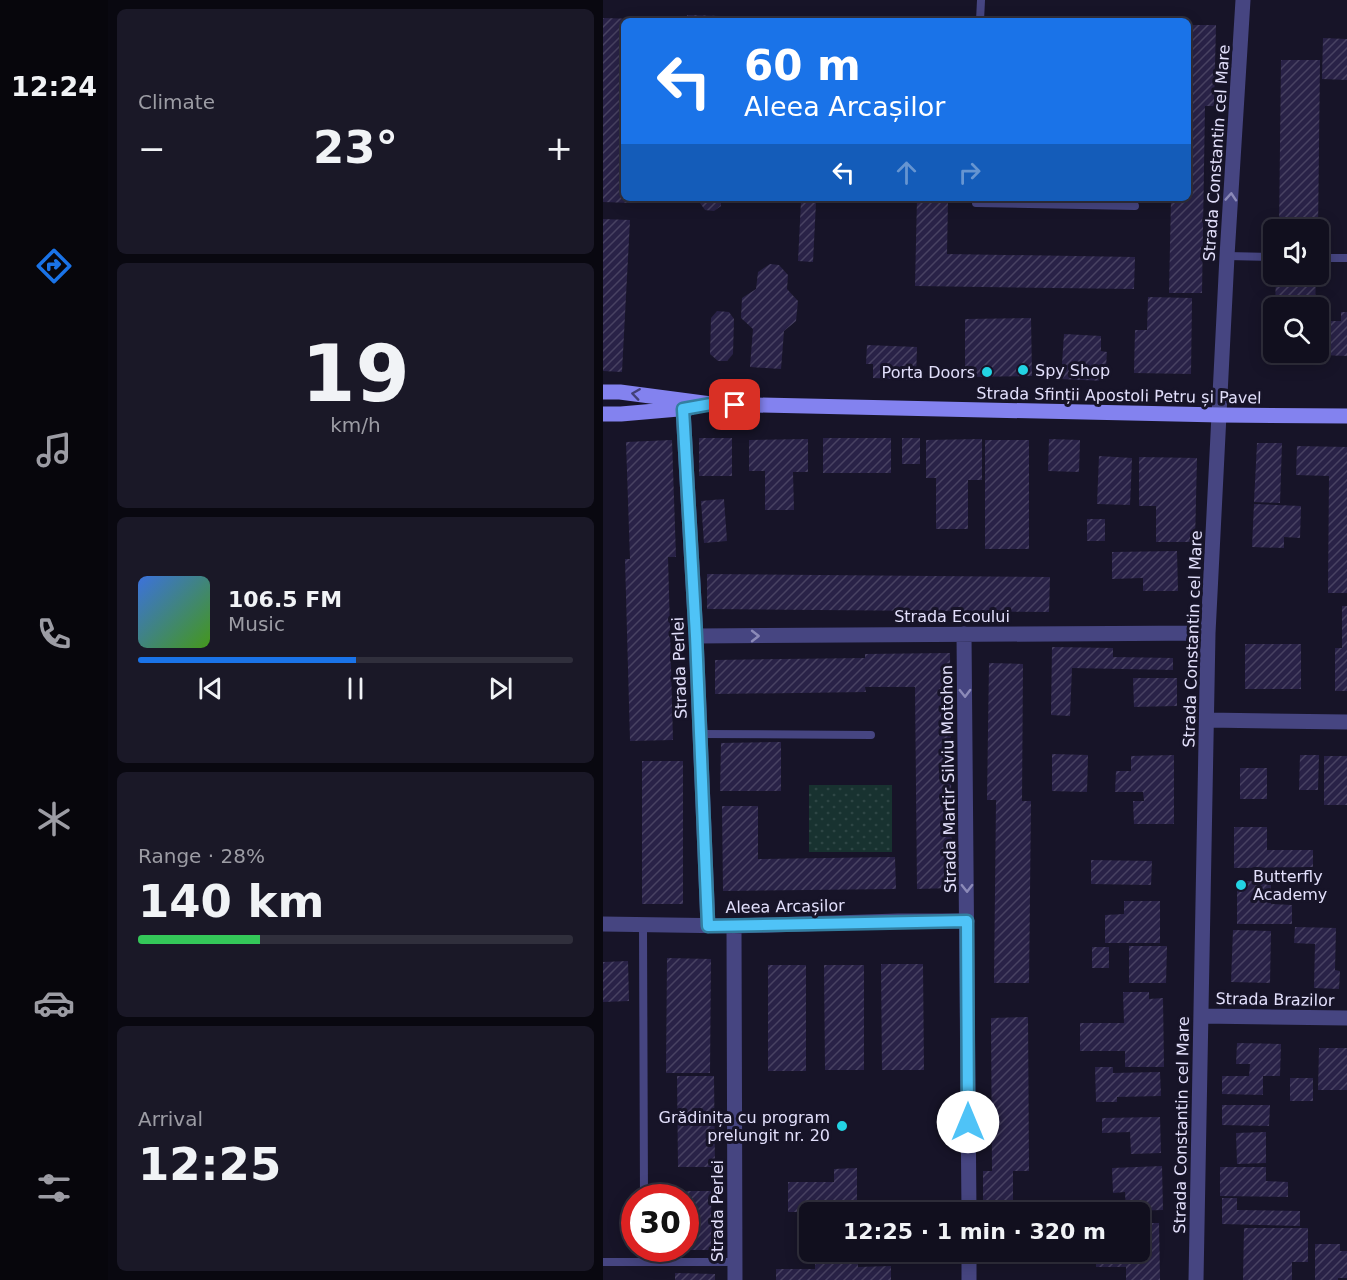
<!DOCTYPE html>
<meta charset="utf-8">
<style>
:root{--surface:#110f1e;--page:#1a1827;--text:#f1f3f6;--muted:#9c9ca4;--line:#302f3c;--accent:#1a73e8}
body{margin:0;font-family:"DejaVu Sans",sans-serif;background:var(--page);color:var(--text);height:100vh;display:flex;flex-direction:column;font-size:22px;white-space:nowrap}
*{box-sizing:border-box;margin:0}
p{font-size:20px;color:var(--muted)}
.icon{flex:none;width:33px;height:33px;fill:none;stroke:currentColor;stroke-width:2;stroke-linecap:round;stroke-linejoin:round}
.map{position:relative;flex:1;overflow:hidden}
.side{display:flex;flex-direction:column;gap:9px;padding:9px;background:#090810;width:495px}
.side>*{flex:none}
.guide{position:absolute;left:18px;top:18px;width:570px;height:183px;border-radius:9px;box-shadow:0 3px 15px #0003,0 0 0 2px var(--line);background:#1a73e8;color:#fff;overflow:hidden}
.controls{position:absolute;left:660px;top:219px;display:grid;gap:12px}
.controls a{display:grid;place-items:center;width:66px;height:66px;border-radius:9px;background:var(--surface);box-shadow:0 3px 15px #0003,0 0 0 2px var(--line);font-size:30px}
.speed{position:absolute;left:18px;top:1184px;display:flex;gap:12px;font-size:30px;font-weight:700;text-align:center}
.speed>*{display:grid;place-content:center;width:78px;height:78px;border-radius:50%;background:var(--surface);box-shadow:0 3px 15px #0003,0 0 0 2px var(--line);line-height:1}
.speed .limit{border:9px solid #d22;background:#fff;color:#111}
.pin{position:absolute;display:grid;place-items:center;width:51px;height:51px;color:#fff;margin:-26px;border-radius:12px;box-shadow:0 3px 9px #0006}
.me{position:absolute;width:66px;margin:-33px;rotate:0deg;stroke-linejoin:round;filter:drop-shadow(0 0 4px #0008)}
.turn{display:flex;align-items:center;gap:21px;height:126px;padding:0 24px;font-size:27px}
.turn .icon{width:78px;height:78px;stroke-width:2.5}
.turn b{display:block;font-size:42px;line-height:51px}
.lanes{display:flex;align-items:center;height:57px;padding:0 24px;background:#0003;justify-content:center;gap:30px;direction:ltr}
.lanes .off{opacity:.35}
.big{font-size:45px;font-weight:700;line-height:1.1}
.side .tile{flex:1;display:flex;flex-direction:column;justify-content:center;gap:9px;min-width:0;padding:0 21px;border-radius:9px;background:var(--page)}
.side .dial{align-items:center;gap:0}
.dial b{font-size:78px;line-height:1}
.song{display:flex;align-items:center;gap:18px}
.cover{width:72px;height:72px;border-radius:9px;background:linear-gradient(135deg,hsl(220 70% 55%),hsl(100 70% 35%))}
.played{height:6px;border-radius:3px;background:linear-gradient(90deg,var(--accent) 50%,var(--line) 50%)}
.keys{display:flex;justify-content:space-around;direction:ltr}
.heat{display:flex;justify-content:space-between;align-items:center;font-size:33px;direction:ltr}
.charge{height:9px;border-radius:4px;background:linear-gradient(90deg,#34c759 28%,var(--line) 0)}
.trip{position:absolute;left:196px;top:1202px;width:351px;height:60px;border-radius:9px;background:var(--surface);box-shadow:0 3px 15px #0003,0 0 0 2px var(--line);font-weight:700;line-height:60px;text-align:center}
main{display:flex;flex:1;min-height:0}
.tab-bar{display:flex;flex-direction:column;width:108px;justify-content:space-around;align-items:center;background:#07060c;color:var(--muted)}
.tab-bar .icon{width:42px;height:42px}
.tab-bar .on{color:var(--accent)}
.tab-bar b{font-size:27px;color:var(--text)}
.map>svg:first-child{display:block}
.park{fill:url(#park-dots)}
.building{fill:url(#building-hatch)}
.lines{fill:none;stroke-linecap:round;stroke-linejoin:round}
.service{stroke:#464581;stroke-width:8}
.minor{stroke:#464581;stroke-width:15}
.secondary{stroke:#8382ef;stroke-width:15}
.oneway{stroke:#8c8ab8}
.oneway2{stroke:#424078}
.route-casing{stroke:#337fa1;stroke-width:15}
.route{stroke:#4fc3f7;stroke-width:10}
.poi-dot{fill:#23d3e3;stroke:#171428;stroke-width:2}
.labels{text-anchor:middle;stroke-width:6;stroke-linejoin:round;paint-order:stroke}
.street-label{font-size:16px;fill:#e2dffb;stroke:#171428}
.poi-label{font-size:16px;fill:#e2dffb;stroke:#171428;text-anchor:start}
</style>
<main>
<nav class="tab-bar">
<b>12:24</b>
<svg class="icon on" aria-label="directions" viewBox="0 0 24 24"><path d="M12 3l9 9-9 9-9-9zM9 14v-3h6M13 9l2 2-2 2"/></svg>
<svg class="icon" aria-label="music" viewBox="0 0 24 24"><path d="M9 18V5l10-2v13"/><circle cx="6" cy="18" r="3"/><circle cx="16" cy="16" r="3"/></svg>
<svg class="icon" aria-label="phone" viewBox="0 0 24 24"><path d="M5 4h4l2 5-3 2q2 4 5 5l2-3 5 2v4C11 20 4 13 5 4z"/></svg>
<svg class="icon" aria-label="climate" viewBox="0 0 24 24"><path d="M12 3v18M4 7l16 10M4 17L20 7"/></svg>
<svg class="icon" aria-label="car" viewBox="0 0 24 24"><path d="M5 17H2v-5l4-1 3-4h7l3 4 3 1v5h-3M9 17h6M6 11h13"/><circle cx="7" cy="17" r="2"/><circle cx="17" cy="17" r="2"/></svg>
<svg class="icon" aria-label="filters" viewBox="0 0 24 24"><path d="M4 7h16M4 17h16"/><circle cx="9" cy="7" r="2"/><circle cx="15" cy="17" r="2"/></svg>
</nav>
<section class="side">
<div class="tile"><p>Climate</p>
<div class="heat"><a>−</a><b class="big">23°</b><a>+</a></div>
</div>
<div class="tile dial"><b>19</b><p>km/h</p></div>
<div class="tile">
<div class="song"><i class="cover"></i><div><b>106.5 FM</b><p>Music</p></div></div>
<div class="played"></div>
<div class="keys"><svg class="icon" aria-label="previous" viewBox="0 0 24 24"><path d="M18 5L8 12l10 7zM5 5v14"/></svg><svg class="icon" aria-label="pause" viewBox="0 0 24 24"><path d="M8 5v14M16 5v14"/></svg><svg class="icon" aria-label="next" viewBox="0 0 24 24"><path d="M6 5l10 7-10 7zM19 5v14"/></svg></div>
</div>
<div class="tile"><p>Range · 28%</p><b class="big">140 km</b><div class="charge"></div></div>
<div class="tile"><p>Arrival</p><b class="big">12:25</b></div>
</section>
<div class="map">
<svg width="744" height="1280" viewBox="0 0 744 1280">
<defs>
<pattern id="park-dots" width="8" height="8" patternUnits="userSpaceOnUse" patternTransform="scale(1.5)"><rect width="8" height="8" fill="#183230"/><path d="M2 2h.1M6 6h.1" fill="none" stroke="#2e4645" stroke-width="1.8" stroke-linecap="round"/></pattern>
<pattern id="building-hatch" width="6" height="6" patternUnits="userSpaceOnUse" patternTransform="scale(1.5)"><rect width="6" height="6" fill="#292247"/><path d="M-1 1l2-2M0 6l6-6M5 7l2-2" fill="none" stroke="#484262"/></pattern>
</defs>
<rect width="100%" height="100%" fill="#171428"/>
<path class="park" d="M206,785H289V852H206Z"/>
<path class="building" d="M84,15L191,18L190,21H84Z
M0,18L36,19V21H21V198H28V203L0,202Z
M585,25H613L611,106H602L599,293H566L568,198H585Z
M720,38L744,39V80L719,79Z
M678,60H717L715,230H676Z
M97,198H118V206L111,211L102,210L97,203Z
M314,198H345L344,254L532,257L531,289L312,286Z
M198,201L213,202L210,262L195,261Z
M0,219L27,220L19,372L0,371Z
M167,264L176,265L185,275L184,289L195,301L193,321L181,331L178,369L147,367L150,329L138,318L139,298L153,289L155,272Z
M673,276L713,277L712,308H672Z
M545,297L589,298L588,374L531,373L532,330H544Z
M114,311L126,312L131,319L130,354L124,361H115L107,354L108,318Z
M738,312H744V356L687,354V352H716V321H738Z
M428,318L429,376L362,377V319Z
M461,334L498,336V351L504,352L502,381L458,379Z
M264,345L314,347L313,380L270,378V364H263Z
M96,438H129V476H96Z
M220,438H288V473H220Z
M299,438H317V464H299Z
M205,439V472H190L191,510H162V471H146V440Z
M379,439V480H365V529H333V478H323V440Z
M446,439L477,440L476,472L445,471Z
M69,440L73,557H65L70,740L27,741L22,559H27L23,442Z
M382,440H426V549H382Z
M654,443H679L677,503L651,502Z
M694,446L744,447V593H725L726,476L693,475Z
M496,456L529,458L527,505L494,504Z
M536,457L594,458L592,542H553V506H536Z
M121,499L124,541L101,543L98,501Z
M651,504L698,506L697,538L681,537V548L649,547Z
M484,519H502V541H484Z
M574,551L575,591H540V578L509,579V552Z
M104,574L447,577L446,612L104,609Z
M739,606H744V691H732V648H739Z
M642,644H698V689H642Z
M449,647L510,648V657L570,658V670L469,668L467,716L448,715Z
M347,653L349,888L314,889L312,687H262L263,692L112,694V660L262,658V654Z
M386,663L420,664L419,801H428L426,983H391L393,800H384Z
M530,678H574V706L531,707Z
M178,742V791H117L118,743Z
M449,754L485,755L484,792L449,791Z
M571,755V824H531L530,801H541L540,792H512L513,771H528V756Z
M697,755H716L715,790H696Z
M721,756H744V805H721Z
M39,761H80V904H39Z
M637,768H664V799H637Z
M119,806H155V859L292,857L293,889L120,891Z
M631,827H664V850H710V867L631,868Z
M488,860L549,861L548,885L488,884Z
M634,881H668V904L689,905V924H634Z
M521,901H557V943H502V915L521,914Z
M692,927L733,928L732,970L737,971L736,989L711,988L712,944L691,943Z
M630,930L668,931L667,983L628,982Z
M526,946H564L563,983H526Z
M489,947H506V968H489Z
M64,958L108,959L107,1073H63Z
M25,961L26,1001L0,1002V962Z
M278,964H320L321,1070H279Z
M165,965H203V1071H165Z
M221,965H261V1070H222Z
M520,992H546V999L560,998L561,1067H522V1051H477V1023H521Z
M425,1017L426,1171H410V1212H380V1171H389L388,1018Z
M634,1043L678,1044L677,1076H660V1095L619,1094V1076H646L647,1064H633Z
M716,1048H744V1090H715Z
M492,1067H510V1073L557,1072L558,1096L514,1097V1102H493Z
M74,1076H111L112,1167H75Z
M687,1078H710V1101H687Z
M619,1105H667L666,1126L619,1125Z
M557,1117L558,1153L528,1154L527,1132L499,1133V1118Z
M663,1132V1163L634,1164L633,1133Z
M559,1166L560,1210L523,1211L522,1192L510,1193L509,1168Z
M617,1167H663V1181L685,1182V1197L617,1196Z
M254,1168V1212H185V1182H231V1169Z
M72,1191H108L109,1250H82V1197H72Z
M619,1198H634V1210L697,1211V1226L619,1224Z
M537,1223H556L557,1280H523V1267H493V1251H537Z
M641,1228H705V1262H689V1280H640Z
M712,1244H737V1251H744V1278H735V1280H712Z
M212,1251H255V1267L288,1266V1280H173V1269H212Z
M72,1273L112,1274V1280H72Z"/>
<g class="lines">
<path class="service" d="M377,21L378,0
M373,198V203L532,206
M624,256L670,257
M716,258H744
M97,734L268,735
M40,926L41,1197
M41,1248V1262
M0,1262H132"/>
<path class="minor" d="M80,409L93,636L105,926
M361,634L366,1212
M93,636L605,633
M604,720L744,722
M0,924L131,926L295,921H364
M131,926L132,1280
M598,1016L744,1018
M366,1251V1280
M593,1280L605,633L624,256L640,0"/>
<path class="secondary" d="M0,392H17L108,404L617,415L744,416
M0,414H18L87,408"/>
</g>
<defs><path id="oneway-chevron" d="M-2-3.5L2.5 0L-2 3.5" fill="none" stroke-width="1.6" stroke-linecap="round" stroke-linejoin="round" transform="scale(1.5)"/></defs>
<g class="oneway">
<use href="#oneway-chevron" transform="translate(628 197) rotate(-86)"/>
<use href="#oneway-chevron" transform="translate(152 636)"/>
<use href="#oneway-chevron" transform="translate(362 693) rotate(89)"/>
<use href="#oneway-chevron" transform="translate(364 888) rotate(89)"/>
</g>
<use class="oneway2" href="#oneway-chevron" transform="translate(33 394) rotate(-172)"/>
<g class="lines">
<defs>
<path id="route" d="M132,405L108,404L80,409L93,636L105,926L364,921L365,1122"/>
</defs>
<use href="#route" class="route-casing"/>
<use href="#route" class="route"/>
</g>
<g class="poi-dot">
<circle cx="420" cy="370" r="6"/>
<circle cx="384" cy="372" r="6"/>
<circle cx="638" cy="885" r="6"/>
<circle cx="239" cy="1126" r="6"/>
</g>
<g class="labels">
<g class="street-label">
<text transform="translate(613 153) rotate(-86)" y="6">Strada Constantin cel Mare</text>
<text transform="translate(516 395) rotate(1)" y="6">Strada Sfinții Apostoli Petru și Pavel</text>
<text x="349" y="622">Strada Ecoului</text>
<text transform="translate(589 639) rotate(-88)" y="6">Strada Constantin cel Mare</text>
<text transform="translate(76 668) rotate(-92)" y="6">Strada Perlei</text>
<text transform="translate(345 779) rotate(-91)" y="6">Strada Martir Silviu Motohon</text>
<text transform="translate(182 906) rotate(-1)" y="6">Aleea Arcașilor</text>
<text transform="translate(672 999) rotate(1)" y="6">Strada Brazilor</text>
<text transform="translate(578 1125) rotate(-89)" y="6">Strada Constantin cel Mare</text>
<text transform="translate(114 1211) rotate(-90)" y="6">Strada Perlei</text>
</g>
<g class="poi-label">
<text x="432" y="376">Spy Shop</text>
<text x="372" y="378" text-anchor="end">Porta Doors</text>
<text x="650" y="882">Butterfly<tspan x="650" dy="18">Academy</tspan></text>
<text x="227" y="1123" text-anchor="end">Grădinița cu program<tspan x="227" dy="18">prelungit nr. 20</tspan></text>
</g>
</g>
</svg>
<div class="controls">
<a><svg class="icon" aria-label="sound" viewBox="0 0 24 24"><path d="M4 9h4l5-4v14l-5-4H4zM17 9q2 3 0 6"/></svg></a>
<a><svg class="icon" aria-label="search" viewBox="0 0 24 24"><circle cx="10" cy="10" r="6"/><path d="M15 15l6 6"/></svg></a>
</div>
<div class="speed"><div class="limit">30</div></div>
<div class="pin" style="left:132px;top:405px;background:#d93025"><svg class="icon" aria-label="arrive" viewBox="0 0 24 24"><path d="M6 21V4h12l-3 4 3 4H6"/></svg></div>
<svg class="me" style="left:365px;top:1122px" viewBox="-20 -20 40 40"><circle r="19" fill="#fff"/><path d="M0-13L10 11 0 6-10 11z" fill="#4fc3f7"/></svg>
<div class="trip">12:25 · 1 min · 320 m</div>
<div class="guide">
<div class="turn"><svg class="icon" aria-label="left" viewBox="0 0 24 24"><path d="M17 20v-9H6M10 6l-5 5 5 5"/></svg><div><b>60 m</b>Aleea Arcașilor</div></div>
<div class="lanes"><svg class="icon" aria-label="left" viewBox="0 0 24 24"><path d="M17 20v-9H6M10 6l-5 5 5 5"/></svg><svg class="icon off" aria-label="ahead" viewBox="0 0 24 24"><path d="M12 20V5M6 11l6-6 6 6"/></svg><svg class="icon off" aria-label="right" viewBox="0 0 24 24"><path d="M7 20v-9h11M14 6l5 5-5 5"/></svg></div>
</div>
</div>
</main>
